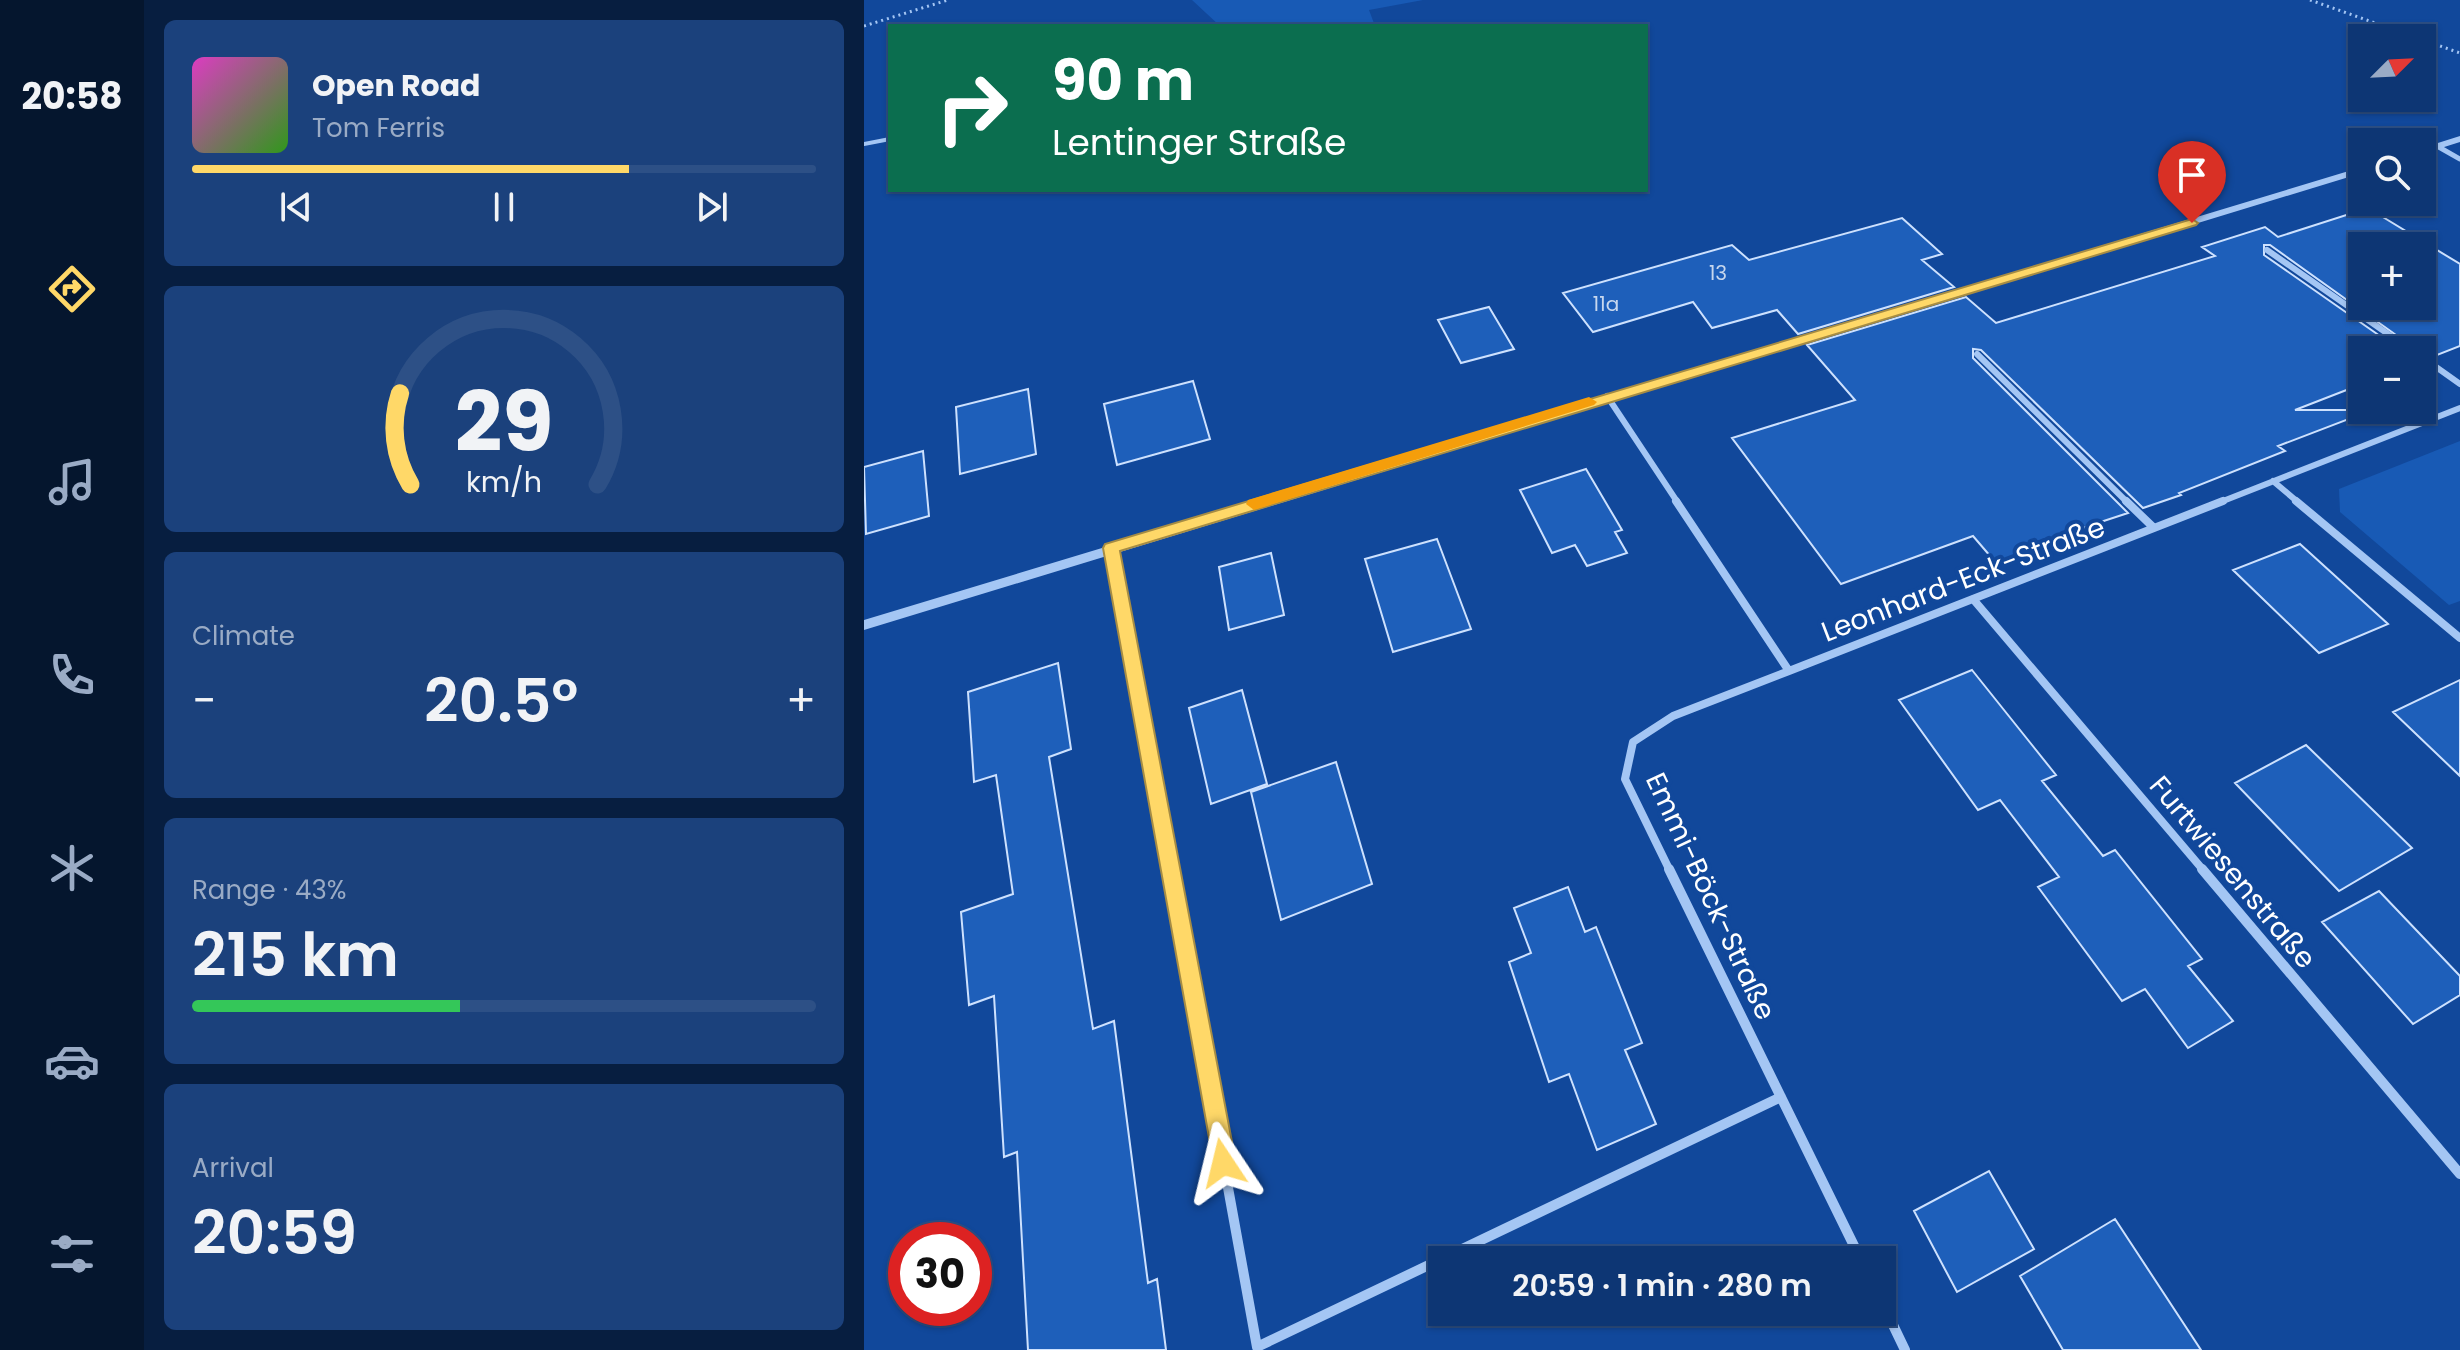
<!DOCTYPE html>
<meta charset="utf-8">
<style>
:root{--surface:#0d3674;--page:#1b417c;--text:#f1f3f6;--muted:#9aabc5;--line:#2d5086;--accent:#ffd868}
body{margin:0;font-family:Poppins,sans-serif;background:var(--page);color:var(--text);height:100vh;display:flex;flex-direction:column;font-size:30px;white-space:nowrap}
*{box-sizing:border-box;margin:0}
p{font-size:26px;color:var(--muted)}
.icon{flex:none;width:44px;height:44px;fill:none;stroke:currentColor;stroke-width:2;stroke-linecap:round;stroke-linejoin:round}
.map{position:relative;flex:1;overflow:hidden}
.panel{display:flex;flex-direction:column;gap:20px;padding:20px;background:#071e40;width:720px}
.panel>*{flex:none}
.guide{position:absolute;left:24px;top:24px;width:760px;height:168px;border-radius:0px;box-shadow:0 2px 6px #0004,0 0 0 2px var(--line);background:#0b6e4f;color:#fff;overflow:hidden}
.needle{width:52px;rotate:66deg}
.fabs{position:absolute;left:1484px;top:24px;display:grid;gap:16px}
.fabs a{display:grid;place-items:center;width:88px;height:88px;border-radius:0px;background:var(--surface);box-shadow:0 2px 6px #0004,0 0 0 2px var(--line);font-size:40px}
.speed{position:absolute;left:24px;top:1222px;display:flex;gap:16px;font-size:40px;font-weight:700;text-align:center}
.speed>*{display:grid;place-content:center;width:104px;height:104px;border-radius:50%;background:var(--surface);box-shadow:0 2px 6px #0004,0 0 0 2px var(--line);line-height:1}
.speed .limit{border:12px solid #d22;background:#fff;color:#111}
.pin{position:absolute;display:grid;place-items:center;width:68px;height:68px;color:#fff;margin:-82px -34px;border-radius:50% 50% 50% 0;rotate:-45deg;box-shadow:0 0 8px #0007}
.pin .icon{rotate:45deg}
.me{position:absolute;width:88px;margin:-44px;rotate:350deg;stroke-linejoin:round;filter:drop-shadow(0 0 6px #0008)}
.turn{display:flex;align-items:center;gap:28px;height:168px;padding:0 32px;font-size:36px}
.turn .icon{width:104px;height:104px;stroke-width:2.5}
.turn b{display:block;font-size:56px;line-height:68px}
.big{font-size:60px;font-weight:600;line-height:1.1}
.panel .widget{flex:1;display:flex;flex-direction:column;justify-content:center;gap:12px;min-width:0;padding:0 28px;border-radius:12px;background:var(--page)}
.panel .dial{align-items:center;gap:0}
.dial svg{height:208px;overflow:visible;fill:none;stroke:var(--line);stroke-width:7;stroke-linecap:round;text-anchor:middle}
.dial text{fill:var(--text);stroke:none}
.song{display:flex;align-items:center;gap:24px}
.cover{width:96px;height:96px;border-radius:12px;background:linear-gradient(135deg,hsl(310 70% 55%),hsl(110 70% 35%))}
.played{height:8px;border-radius:4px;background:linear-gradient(90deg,var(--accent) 70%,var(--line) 70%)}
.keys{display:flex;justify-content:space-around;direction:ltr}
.heat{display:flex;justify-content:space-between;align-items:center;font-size:44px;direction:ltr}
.charge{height:12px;border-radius:6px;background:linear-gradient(90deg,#34c759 43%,var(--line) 0)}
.trip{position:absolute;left:564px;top:1246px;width:468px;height:80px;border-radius:0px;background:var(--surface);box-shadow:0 2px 6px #0004,0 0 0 2px var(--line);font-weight:600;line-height:80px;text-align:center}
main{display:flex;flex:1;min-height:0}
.tab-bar{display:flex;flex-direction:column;width:144px;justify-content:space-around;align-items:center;background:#05162e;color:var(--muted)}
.tab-bar .icon{width:56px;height:56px}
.tab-bar .active{color:var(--accent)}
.tab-bar b{font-size:36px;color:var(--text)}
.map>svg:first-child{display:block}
.green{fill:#185ab5}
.building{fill:#1e5fba;stroke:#cde1fe;stroke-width:2;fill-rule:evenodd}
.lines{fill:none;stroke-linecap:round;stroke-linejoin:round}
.path{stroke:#a4c6f4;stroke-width:3;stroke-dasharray:2 4;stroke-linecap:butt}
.service{stroke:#a4c6f4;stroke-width:4}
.minor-far3{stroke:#a4c6f4;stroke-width:5}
.minor-far2{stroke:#a4c6f4;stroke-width:6}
.minor-far1{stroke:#a4c6f4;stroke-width:8}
.minor{stroke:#a4c6f4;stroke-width:10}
.tertiary{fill:#a4c6f4;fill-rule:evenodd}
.route{fill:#ffd868;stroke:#a68c44;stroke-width:2}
.slow{fill:#f59e0b}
.labels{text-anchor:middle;stroke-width:8;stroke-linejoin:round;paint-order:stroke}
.far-number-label{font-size:20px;fill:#c7d7ee}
.street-label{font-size:28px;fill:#fff;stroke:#11489b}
</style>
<main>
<nav class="tab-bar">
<b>20:58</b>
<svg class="icon active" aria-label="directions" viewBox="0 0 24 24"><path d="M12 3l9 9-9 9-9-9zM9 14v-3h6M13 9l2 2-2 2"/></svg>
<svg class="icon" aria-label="music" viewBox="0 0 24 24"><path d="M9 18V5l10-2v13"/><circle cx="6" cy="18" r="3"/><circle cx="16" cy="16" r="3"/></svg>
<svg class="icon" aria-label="phone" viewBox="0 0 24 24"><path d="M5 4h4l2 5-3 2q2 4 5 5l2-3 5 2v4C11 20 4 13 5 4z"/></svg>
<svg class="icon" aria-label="climate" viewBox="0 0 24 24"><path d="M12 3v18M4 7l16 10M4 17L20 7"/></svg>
<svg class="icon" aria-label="car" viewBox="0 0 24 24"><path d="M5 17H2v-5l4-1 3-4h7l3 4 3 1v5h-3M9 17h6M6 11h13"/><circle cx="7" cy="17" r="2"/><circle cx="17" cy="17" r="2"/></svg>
<svg class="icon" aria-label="filters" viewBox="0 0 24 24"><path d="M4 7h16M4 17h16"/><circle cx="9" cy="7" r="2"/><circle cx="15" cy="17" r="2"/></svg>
</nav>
<section class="panel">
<div class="widget">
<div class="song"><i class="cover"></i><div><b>Open Road</b><p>Tom Ferris</p></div></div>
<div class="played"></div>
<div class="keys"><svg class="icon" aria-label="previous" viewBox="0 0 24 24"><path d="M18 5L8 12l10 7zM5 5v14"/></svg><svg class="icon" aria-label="pause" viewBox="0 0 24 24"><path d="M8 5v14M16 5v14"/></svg><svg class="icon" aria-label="next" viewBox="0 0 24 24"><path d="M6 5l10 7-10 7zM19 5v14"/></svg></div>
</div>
<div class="widget dial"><svg viewBox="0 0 100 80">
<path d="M14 69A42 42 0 1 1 86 69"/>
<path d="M14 69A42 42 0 0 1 10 34" stroke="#ffd868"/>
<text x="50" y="56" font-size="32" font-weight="700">29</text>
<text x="50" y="72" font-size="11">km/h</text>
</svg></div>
<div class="widget"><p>Climate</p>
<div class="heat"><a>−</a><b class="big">20.5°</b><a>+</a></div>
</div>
<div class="widget"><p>Range · 43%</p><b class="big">215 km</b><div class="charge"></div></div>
<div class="widget"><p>Arrival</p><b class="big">20:59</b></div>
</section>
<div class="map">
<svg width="1596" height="1350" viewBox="0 0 1596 1350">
<rect width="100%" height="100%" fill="#11489b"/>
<path class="green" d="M328,0H559L505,10L511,26H356Z
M1596,441V601L1585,605L1476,512L1475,489Z"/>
<path class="building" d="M1504,208L1596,264V346L1568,357L1553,350L1406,245H1400V255L1536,350H1498V384L1431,410H1497L1498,414L1414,446L1421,451L1315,493L1317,495L1279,508L1117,350L1109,349V358L1264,513L1200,534L1203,538L1133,564L1109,536L977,584L868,438L991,400L943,345L1102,297L1132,323L1351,256L1338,247L1401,227L1414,237ZM1498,246H1558V306H1498Z
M1038,218L1078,254L1058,260L1090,287L934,334L913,310L848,328L829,302L729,332L699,293L868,245L885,260Z
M625,307L650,349L597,363L574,320Z
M329,381L346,439L253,465L240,404Z
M164,389L172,454L96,474L92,407Z
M59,451L65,516L2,534L0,467Z
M722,469L758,530L751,532L763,553L723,566L711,545L688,553L656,490Z
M573,539L607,629L529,652L501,559Z
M1436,544L1524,624L1455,653L1369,570Z
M407,553L420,615L365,630L355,567Z
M194,663L207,749L185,757L229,1029L250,1021L284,1283L293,1279L302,1350H164L153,1152L140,1157L130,996L105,1005L97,912L149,894L132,775L110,782L104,692Z
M1108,670L1192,775L1178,781L1239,856L1251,850L1338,959L1324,966L1369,1021L1324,1048L1281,989L1258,1001L1174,887L1195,877L1136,800L1114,810L1035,700Z
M1596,680V776L1529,712Z
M378,690L403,784L347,804L325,708Z
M1442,745L1548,848L1475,891L1371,783Z
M472,762L508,884L417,920L387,792Z
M704,887L721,932L732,927L778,1043L761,1050L792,1124L733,1150L705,1074L685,1082L645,962L667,953L650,908Z
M1515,891L1596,976V995L1549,1024L1458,922Z
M1125,1171L1170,1249L1093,1292L1050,1211Z
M1251,1219L1337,1350H1199L1156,1276Z"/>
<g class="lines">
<path class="path" d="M1446,0L1596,53
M0,26L84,0"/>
<path class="service" d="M0,144L26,139"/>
<path class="minor-far3" d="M1573,146L1596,159"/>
<path class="minor-far2" d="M1403,250L1547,350
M1113,354L1264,503
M1558,357L1596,384
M743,396L814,503
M1409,481L1435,503
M1354,503L1596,408"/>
<path class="minor-far1" d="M1262,501L1290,528
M1432,501L1596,638
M247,548L306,871
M1109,599L1340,871
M925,671L1359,501
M806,871L761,779L769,742L809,716L925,671L812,501"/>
<path class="minor" d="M306,869L393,1347L917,1097
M805,869L997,1260
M1338,869L1596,1174
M1018,1302L1041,1350"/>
<path class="tertiary" d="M1596,136V142L1558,154V148Z
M1498,167V173L0,630V620Z"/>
</g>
<path class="route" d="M1328,219L1334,223L1332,225L256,551L372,1163L368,1171L359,1175L351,1171L239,548L241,544Z"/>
<path class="slow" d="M725,397L733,402L730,405L390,510L382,504L384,500Z"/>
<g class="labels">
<g class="far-number-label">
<text x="854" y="280">13</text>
<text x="742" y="311">11a</text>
</g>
<g class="street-label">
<text transform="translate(1099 579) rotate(-21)" y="10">Leonhard-Eck-Straße</text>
<text transform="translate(1369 872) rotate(50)" y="10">Furtwiesenstraße</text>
<text transform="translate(847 896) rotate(65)" y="10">Emmi-Böck-Straße</text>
</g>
</g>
</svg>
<div class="fabs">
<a><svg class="needle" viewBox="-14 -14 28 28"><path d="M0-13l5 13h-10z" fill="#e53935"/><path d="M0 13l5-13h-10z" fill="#9aabc5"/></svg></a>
<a><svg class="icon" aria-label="search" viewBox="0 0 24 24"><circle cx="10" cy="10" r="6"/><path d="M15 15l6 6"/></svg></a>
<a>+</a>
<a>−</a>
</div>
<div class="speed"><div class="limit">30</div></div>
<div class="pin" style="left:1328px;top:223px;background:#d93025"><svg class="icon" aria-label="arrive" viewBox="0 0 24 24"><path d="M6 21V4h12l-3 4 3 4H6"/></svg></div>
<svg class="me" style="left:359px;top:1163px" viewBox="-20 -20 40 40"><path d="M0-17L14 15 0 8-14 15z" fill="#ffd868" stroke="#fff" stroke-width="4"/></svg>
<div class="trip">20:59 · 1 min · 280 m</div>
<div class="guide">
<div class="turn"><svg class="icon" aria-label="right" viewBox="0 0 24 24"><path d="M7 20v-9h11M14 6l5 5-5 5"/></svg><div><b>90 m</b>Lentinger Straße</div></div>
</div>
</div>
</main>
